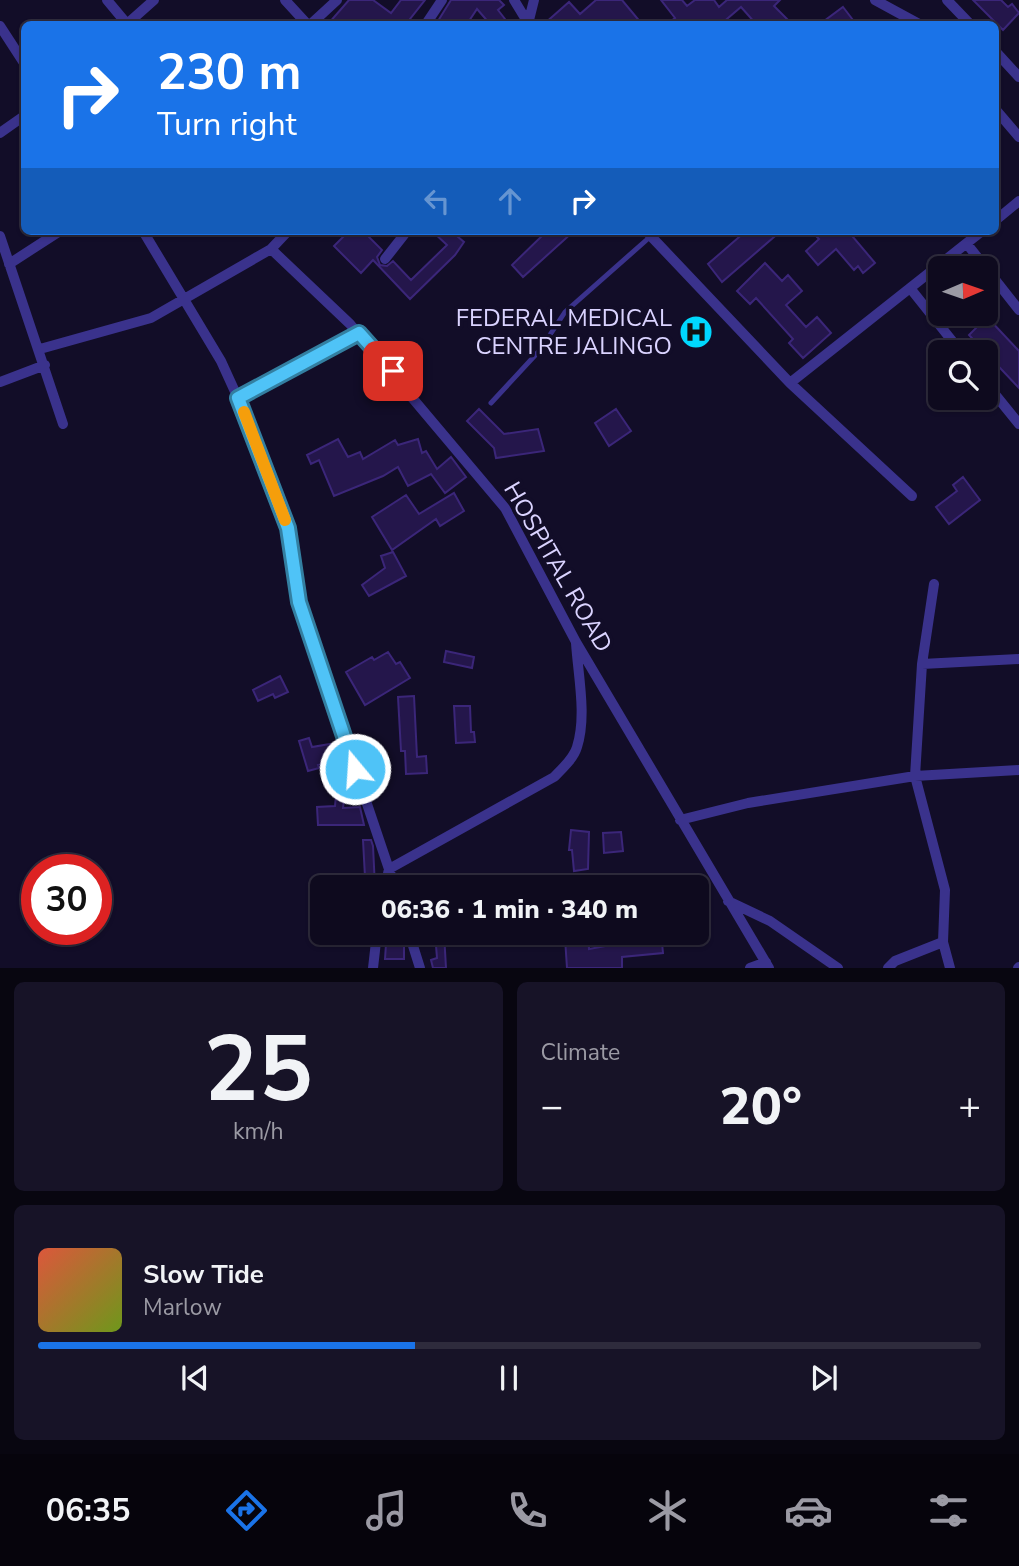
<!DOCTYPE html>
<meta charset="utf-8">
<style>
:root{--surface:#0e0a1e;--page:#171327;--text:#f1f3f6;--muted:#9b9aa4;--line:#2e2b3c;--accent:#1a73e8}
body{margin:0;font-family:"Nunito Sans",sans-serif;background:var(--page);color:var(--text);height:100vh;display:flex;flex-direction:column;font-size:26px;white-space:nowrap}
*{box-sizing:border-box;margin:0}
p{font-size:23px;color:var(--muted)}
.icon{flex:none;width:38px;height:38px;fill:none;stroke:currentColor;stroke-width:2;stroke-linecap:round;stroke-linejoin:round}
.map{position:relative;height:968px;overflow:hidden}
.details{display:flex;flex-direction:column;gap:14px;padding:14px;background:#080610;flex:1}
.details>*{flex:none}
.top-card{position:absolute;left:21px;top:21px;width:978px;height:214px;border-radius:10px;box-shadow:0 2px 5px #0004,0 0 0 2px var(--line);background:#1a73e8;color:#fff;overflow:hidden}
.needle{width:46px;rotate:88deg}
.fabs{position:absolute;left:928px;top:256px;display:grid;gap:14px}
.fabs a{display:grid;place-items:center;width:70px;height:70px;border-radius:10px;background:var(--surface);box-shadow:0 2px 5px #0004,0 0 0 2px var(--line);font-size:35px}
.speed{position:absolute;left:21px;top:854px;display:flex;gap:14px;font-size:35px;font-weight:700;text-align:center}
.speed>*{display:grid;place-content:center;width:91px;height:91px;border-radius:50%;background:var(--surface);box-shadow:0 2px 5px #0004,0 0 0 2px var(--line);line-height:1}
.speed .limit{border:10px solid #d22;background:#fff;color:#111}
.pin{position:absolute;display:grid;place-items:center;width:60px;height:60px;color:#fff;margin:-30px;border-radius:14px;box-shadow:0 4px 10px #0006}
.me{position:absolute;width:77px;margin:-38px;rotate:342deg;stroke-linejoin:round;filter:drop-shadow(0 0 5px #0008)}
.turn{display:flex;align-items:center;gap:24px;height:147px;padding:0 21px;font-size:32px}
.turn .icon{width:91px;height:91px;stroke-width:2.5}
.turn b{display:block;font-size:49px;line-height:60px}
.lanes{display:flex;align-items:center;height:66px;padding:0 21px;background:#0003;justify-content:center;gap:35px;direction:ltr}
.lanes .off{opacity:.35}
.big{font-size:52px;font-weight:800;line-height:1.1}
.details .widget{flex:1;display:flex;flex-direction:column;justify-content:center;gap:10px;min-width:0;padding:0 24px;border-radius:10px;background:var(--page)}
.details .dial{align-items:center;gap:0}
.dial b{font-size:91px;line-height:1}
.song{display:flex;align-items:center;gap:21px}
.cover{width:84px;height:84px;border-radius:10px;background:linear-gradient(135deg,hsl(10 70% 55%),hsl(80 70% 35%))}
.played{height:7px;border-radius:4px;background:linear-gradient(90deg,var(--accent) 40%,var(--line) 40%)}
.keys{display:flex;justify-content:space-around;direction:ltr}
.heat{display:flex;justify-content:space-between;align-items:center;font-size:38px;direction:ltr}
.details .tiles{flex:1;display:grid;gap:14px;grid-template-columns:1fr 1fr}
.widget:last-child{grid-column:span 2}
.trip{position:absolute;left:310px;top:875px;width:399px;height:70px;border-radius:10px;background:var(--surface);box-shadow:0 2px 5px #0004,0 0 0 2px var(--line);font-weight:800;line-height:70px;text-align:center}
.tabs{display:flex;height:112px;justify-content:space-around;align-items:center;background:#06040c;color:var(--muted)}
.tabs .icon{width:49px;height:49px}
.tabs .selected{color:var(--accent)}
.tabs b{font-size:32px;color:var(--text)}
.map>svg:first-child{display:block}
.building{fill:#24164b;stroke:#3b2679;stroke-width:2}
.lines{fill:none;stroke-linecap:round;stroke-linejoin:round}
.service{stroke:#3a328c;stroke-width:5}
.minor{stroke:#3a328c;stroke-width:10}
.route-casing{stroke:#337fa1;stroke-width:18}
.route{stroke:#4fc3f7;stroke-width:12}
.slow{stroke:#f59e0b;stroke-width:12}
.labels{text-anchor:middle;stroke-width:7;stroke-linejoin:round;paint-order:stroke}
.poi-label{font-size:24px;fill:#dad3ff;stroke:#120d28;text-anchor:end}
.street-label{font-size:24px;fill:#dad3ff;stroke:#120d28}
</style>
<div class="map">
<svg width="1019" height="968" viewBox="0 0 1019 968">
<rect width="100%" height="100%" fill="#120d28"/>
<path class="building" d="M349,0H373L391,13L401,0H425L406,24H328Z
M451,0H499L504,5L498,10L505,19L499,24H490L477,9L467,24H446L438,21Z
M596,0H622L642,24H544L569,2L580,14Z
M661,0H682L687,6L695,0H714L719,7L727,0H780L774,6L792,24H756L741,7L721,24H667L675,18Z
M973,0H1001L1008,7L1012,4L1019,13L1003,30Z
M843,7L853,20L848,24H820Z
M349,231H363L382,250L377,257L380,265L387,266L393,261L411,280L447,245L432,231H451L464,242L455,255L410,299L373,260L361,273L334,246Z
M547,231H574L523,277L512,265Z
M746,231H781L722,282L708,264Z
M811,231H848L875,263L863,273L858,266L854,270L836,249L818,265L806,251L819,239Z
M765,263L782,281L788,275L802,291L786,305L806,327L817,317L831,333L803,358L789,343L793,339L756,298L750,304L737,291Z
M987,317L1019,351V388L969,335Z
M479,409L504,434L538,429L544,451L496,458L494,448L467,421Z
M616,409L631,431L609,446L595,423Z
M338,439L348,457L360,452L363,459L395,440L398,445L418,439L422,453L426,451L437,469L451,457L466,477L445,493L431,474L408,486L398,467L383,476L334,496L319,460L311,464L307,455Z
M963,477L980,500L949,524L936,507L957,491L953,485Z
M454,493L464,511L440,526L436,519L392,550L372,517L406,495L419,514Z
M393,552L406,576L369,596L362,585L385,568L381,556Z
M446,651L474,657L472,668L444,662Z
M388,652L396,664L400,662L410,678L365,705L346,672L372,657L374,660Z
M280,676L288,692L275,698L273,694L258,701L253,690Z
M414,696L417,757L426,756L427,773L406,774L405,751H401L398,697Z
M454,706H470L471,732H474L475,742L456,743Z
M309,738L312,747L330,744L333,762L318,765L319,768L308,771L299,741Z
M337,784L346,785L343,808L360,807L364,825H318L317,807L335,806Z
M571,830L589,832L588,869L574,871L572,850H569Z
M621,832L623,851L604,853L603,833Z
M363,840H371L373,846L375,887H344L343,879L365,877Z
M435,933H444L446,968H433L431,960L437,958Z
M617,933H661L663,953L622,957V968H567L565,938L588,937L589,949L617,944Z
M386,944L404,945V959H385Z"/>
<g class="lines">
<path class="service" d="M491,403L540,350L565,312L651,236"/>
<path class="minor" d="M107,0L127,24
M285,0L307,24
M514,0L528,23
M875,0L919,24
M947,0L970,24
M127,24L154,0
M311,24L337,0
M426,24L442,0
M528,24L534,0
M0,26L24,63
M996,52L1019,77
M996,110L1019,137
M0,133L24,116
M996,220L1019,201
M143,231L221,361L247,418L288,528L299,602L395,887
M288,231L271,249L350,324L505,508L576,642L769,968
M646,231L790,383L912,496
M0,236L63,424
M967,244L1019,310
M385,259L407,231
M9,264L60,231
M910,288L961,352
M40,349L151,318L271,249
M0,382L45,365
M985,382L1019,424
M790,383L982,231
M238,398L359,333
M934,584L922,664L915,776L945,890L943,942L950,968
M922,664L1019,659
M680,820L748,803L915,776L1019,770
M385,887L389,869L554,777C562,769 574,758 577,747C587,716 578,675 576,643
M728,901L770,921L838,968
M409,933L420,968
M373,968L377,933
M750,968L766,962
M888,968L895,961L943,942
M1018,968L1019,967"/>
</g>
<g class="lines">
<defs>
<path id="route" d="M355,769L299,602L288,528L238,398L359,333L393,371"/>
</defs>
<use href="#route" class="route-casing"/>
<use href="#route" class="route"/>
<path class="slow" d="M244,412L285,520"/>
</g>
<defs>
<symbol id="hospital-disc" viewBox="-11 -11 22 22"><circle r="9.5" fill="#00d8fe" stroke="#120d28"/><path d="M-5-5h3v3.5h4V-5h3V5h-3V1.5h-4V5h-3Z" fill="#111"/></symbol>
</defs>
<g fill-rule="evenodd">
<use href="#hospital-disc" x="677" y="313" width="38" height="38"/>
</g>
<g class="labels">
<g class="poi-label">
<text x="672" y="326">FEDERAL MEDICAL<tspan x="672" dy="28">CENTRE JALINGO</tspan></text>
</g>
<g class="street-label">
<text transform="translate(558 567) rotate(60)" y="8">HOSPITAL ROAD</text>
</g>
</g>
</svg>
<div class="fabs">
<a><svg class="needle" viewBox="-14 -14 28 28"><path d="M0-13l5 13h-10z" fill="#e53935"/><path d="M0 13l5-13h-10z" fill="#9b9aa4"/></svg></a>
<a><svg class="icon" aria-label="search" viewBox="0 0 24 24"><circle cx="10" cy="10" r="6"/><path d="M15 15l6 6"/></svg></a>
</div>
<div class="speed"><div class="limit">30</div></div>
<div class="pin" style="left:393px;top:371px;background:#d93025"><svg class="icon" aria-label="arrive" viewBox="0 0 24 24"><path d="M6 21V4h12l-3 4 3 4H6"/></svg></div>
<svg class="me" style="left:355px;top:769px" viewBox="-20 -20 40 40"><circle r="17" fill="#4fc3f7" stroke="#fff" stroke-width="3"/><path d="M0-11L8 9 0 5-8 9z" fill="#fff"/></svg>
<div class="trip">06:36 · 1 min · 340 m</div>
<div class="top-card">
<div class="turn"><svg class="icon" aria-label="right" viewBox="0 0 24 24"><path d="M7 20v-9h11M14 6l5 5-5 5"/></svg><div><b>230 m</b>Turn right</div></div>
<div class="lanes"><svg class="icon off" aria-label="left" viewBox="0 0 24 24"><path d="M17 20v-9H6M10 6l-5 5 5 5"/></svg><svg class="icon off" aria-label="ahead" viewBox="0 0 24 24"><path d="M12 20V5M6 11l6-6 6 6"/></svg><svg class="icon" aria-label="right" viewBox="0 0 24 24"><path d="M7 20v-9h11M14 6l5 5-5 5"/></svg></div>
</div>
</div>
<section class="details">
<div class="tiles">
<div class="widget dial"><b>25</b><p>km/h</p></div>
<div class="widget"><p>Climate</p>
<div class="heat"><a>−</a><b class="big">20°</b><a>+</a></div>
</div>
<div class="widget">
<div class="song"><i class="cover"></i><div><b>Slow Tide</b><p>Marlow</p></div></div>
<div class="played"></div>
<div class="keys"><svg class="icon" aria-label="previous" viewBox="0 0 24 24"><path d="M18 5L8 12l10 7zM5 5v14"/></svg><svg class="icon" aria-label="pause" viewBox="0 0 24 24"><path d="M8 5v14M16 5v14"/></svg><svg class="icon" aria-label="next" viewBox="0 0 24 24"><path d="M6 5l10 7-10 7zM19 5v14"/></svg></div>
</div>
</div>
</section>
<nav class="tabs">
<b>06:35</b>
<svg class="icon selected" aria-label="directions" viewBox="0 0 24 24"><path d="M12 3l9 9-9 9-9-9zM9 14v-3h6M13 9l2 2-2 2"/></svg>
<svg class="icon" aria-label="music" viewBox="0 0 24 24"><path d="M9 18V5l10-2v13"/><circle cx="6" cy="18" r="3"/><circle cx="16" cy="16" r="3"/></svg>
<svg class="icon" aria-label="phone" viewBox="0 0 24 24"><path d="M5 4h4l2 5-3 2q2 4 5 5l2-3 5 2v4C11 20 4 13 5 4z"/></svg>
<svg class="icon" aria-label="climate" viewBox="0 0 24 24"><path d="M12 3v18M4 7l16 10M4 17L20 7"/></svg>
<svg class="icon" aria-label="car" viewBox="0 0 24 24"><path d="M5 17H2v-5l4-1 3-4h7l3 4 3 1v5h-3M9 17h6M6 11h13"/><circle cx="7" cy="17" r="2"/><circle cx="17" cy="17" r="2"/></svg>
<svg class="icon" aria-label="filters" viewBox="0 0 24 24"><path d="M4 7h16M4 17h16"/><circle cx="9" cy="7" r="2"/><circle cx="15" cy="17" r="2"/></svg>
</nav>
